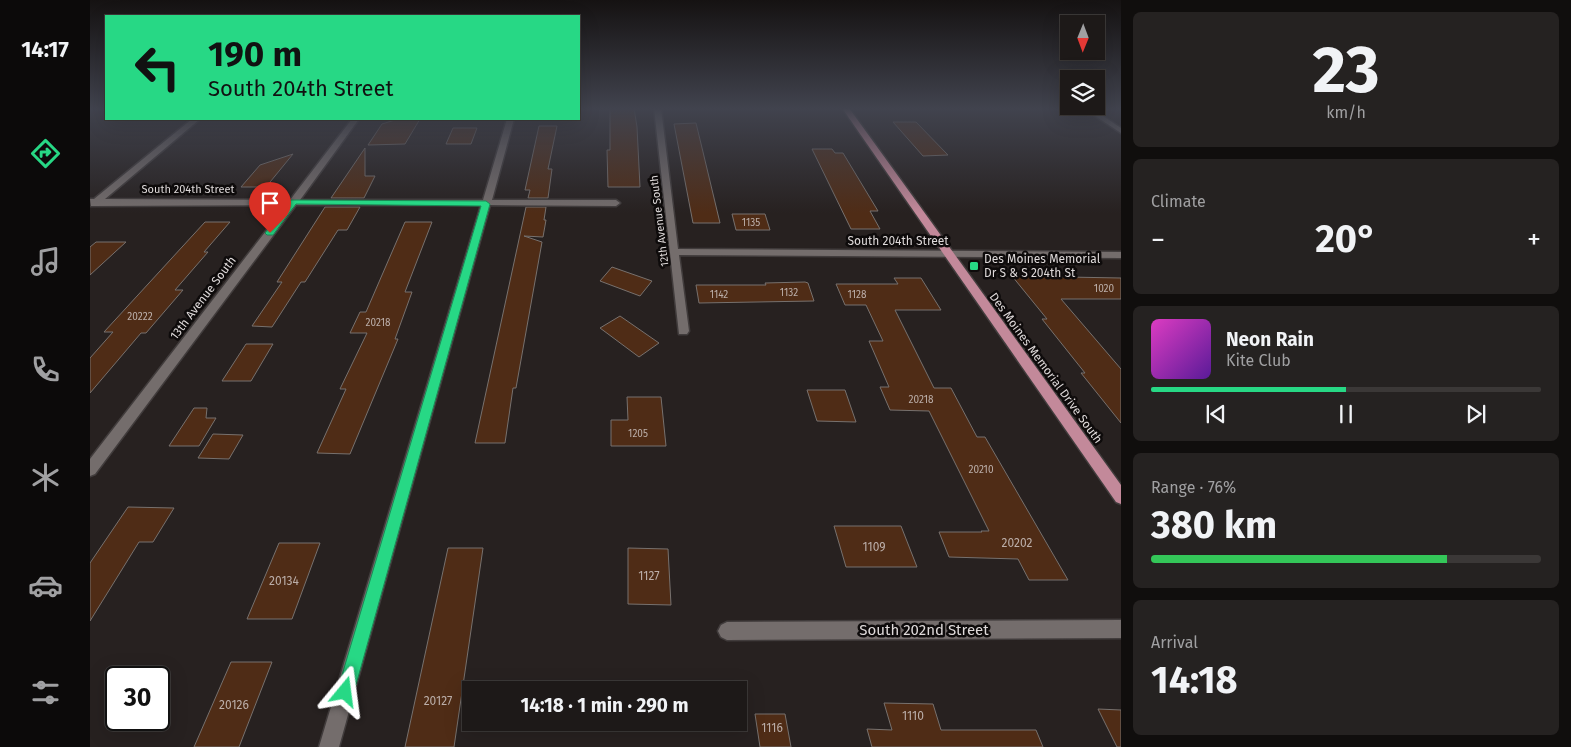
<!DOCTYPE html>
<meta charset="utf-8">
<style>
:root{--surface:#1d1918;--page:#252221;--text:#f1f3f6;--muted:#a0a0a2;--line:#3b3837;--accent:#27d885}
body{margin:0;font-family:"Fira Sans",sans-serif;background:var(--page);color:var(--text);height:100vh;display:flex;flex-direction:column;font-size:19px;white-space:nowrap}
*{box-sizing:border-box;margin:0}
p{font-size:16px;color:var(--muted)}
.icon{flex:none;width:28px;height:28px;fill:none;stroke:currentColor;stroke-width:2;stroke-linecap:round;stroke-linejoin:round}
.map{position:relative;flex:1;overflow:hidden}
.side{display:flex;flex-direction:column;gap:12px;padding:12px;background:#100e0d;width:450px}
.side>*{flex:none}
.hud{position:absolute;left:15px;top:15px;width:475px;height:105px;border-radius:0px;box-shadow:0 5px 20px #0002,0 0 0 1px var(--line);background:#27d885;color:#111;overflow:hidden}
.needle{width:32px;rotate:181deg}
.tools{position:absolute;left:970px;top:15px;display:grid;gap:10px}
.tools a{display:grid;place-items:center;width:45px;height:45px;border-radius:0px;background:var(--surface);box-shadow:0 5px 20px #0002,0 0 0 1px var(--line);font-size:25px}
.speed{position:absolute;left:15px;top:666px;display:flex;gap:10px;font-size:25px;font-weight:700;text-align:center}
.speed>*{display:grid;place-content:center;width:65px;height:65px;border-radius:50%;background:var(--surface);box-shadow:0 5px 20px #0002,0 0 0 1px var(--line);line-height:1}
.speed .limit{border:2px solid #111;border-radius:8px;background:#fff;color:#111}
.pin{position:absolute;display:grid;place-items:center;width:42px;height:42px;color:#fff;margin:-51px -21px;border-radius:50% 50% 50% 0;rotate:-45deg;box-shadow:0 0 5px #0007}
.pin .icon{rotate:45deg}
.me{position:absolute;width:55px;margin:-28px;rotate:16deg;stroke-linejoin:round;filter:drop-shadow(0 0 4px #0008)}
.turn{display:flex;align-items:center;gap:18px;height:105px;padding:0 20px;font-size:22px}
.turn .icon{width:65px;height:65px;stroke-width:2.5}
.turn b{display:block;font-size:35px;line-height:42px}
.big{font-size:38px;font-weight:700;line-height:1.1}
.side .widget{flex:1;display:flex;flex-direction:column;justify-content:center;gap:8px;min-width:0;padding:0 18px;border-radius:8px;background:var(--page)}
.side .dial{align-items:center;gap:0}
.dial b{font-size:65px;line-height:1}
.song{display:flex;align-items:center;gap:15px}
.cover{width:60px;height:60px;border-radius:8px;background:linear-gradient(135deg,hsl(310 70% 55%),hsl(270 70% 35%))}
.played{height:5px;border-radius:2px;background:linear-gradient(90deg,var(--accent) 50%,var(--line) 50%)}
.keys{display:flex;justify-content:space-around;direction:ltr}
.heat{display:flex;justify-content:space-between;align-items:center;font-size:28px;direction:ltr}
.charge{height:8px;border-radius:4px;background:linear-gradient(90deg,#34c759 76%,var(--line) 0)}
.trip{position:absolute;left:372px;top:681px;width:285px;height:50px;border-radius:0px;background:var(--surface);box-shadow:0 5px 20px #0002,0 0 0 1px var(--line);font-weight:700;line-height:50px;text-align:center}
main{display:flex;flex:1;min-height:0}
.tab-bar{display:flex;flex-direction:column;width:90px;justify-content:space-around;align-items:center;background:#0c0a0a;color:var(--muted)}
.tab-bar .icon{width:35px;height:35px}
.tab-bar .on{color:var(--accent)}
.tab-bar b{font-size:22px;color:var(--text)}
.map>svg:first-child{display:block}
.building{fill:#4f2c16;stroke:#77716e}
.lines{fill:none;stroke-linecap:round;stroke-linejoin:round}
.minor-casing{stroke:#413c3c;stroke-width:3}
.major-casing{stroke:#413c3c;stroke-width:3}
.minor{fill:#746d6c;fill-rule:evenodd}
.major{fill:#c3899a;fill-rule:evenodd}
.route{fill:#27d885;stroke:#198c56}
.poi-dot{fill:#27d885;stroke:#0e0b0b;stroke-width:2}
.labels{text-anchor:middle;stroke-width:5;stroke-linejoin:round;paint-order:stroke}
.number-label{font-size:10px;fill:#bbaea9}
.far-street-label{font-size:11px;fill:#dfdada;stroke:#0e0b0b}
.street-label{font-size:12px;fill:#dfdada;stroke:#0e0b0b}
.poi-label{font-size:12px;fill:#dfdada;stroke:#0e0b0b;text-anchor:start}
.near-number-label{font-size:12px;fill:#bbaea9}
.near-street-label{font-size:15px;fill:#dfdada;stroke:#0e0b0b}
</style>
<main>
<nav class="tab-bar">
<b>14:17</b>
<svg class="icon on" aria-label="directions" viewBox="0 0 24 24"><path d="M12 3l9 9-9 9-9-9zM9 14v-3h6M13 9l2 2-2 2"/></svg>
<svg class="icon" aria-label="music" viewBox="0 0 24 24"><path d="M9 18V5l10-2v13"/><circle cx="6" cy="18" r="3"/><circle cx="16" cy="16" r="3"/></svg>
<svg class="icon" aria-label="phone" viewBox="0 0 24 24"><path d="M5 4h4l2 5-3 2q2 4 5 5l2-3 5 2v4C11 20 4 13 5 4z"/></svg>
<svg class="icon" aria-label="climate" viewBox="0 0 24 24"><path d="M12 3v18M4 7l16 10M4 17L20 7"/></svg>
<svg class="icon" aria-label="car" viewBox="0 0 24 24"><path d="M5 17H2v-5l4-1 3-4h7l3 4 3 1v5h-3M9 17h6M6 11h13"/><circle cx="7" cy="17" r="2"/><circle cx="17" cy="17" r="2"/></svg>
<svg class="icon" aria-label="filters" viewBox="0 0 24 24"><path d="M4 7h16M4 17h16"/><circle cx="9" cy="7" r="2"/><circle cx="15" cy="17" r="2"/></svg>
</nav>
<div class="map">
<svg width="1031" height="747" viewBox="0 0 1031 747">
<rect width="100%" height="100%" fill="#272120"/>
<path class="building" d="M520,108H544L547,127L550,187H518L517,150H520Z
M308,119H330L315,144L278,145L292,124Z
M803,122H826L858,155L833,156Z
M606,123L613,152L630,223H603L584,124Z
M449,126H467L458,169H462L458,198H438L440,190H435Z
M363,128H387L381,144H356Z
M275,148V176H285L274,198H241Z
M722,149H742L745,153H753L788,211H780L790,229H761Z
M203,154L176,187H151L170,165Z
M235,207H270L257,230H248L215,282H211L182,327L162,326L192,282H187Z
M436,207H456L454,220H456L453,237L434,236L452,242L426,388H423L415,443H385Z
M642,214H675L680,230H646Z
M115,222H140L114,252H118L85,290H93L56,333H51L0,393V358L23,332H14Z
M315,222H342L315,292H322L305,339H308L260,454L227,453L256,389H250L277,333H260L270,312H276Z
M6,242H36L0,275V247Z
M522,267L562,281L550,296L510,281Z
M922,276L1031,278V299H971L1031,369V423L991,373H995L952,319H957Z
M804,278H831L851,310H805L844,388H861L887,437H895L978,580H939L928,559L859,557L849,532H892L891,531H899L839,411L800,410L790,387H799L779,341H793L776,305H755L746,284H808Z
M715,282L718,283L724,301L609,303L606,285H676L675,283Z
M530,316L569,343L549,357L510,328Z
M156,344H183L161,381H132Z
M717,390H755L766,422L727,421Z
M537,397H571L576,446H521V420H538Z
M104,408H117L116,418H126L109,446H79Z
M123,434L153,435L139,459L108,458Z
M38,507L84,508L63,542H49L0,621V563Z
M744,526H811L827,567H756Z
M189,543H230L202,619H157Z
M358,548H393L364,747H315Z
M538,548L578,549L581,605L538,604Z
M141,662H182L149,747H104Z
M794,703L843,704L851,730H946L953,747H782L777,729L802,730Z
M1008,709L1031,710V747H1027Z
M665,714H695L701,747H670Z"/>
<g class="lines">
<defs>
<path id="minor" d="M564,108H571L588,249L1031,252V258L589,255L599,331L597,334H589Z
M993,108H1001L1031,128V133Z
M102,119H110L15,199L200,200L262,119H269L210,200H393L417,119H424L402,200H526L530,203L526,206L400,205L249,747H229L391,205H206L5,474L0,476V459L196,205L1,206L0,199H4Z
M1031,620V638L637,640L631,637L628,631L631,625L637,622Z"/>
<path id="major" d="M752,108H759L1031,485V504L1026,502Z"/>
</defs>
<use href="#minor" class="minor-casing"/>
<use href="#major" class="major-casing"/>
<use href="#minor" class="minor"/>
<use href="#major" class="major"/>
</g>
<linearGradient id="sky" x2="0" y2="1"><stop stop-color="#151212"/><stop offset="0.51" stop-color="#41434e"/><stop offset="1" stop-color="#41434e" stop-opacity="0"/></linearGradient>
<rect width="1031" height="213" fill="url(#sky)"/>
<path class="route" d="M201,200L396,201L400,204L264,692L261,698L255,700L249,698L247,692L391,206L206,204L183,235H177L175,233Z"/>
<rect class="poi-dot" x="879" y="261" width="10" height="10" rx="2.5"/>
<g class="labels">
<g class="number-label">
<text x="661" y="226">1135</text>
<text x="1014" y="292">1020</text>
<text x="699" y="296">1132</text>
<text x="629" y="298">1142</text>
<text x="767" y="298">1128</text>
<text x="50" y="320">20222</text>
<text x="288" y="326">20218</text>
<text x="831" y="403">20218</text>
<text x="548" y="437">1205</text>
<text x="891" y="473">20210</text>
</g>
<g class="far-street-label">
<text x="98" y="193">South 204th Street</text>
<text transform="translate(569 221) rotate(-97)" y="4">12th Avenue South</text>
</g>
<g class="street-label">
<text x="808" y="245">South 204th Street</text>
<text transform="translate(113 298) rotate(-53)" y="4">13th Avenue South</text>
<text transform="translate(956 368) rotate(54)" y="4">Des Moines Memorial Drive South</text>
</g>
<g class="poi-label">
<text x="894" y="263">Des Moines Memorial<tspan x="894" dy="14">Dr S &amp; S 204th St</tspan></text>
</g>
<g class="near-number-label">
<text x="927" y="547">20202</text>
<text x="784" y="551">1109</text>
<text x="559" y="580">1127</text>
<text x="194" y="585">20134</text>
<text x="348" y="705">20127</text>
<text x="144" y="709">20126</text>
<text x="823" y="720">1110</text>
<text x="682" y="732">1116</text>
</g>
<g class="near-street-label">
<text x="834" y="635">South 202nd Street</text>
</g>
</g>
</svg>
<div class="tools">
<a><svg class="needle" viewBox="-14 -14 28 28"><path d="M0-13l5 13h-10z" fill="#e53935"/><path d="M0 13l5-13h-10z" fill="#a0a0a2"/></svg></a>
<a><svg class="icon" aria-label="layers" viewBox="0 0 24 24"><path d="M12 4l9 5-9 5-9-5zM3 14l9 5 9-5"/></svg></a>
</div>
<div class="speed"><div class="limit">30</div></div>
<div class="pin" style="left:180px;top:233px;background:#d93025"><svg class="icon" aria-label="arrive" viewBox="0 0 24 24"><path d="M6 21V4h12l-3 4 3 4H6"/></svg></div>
<svg class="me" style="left:255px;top:692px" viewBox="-20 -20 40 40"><path d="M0-17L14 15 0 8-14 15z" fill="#27d885" stroke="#fff" stroke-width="4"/></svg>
<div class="trip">14:18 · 1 min · 290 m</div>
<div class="hud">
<div class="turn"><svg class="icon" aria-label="left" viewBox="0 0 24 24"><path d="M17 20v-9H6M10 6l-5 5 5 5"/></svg><div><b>190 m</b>South 204th Street</div></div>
</div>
</div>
<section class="side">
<div class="widget dial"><b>23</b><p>km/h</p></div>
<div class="widget"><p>Climate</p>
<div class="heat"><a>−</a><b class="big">20°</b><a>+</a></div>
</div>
<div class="widget">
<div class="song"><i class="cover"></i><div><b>Neon Rain</b><p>Kite Club</p></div></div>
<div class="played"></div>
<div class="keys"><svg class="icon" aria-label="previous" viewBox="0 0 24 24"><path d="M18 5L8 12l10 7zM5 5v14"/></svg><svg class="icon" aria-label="pause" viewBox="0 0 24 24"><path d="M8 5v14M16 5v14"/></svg><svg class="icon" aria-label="next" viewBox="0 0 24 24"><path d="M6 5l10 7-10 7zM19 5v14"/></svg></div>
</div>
<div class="widget"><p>Range · 76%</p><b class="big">380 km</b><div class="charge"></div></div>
<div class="widget"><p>Arrival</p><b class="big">14:18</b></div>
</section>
</main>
